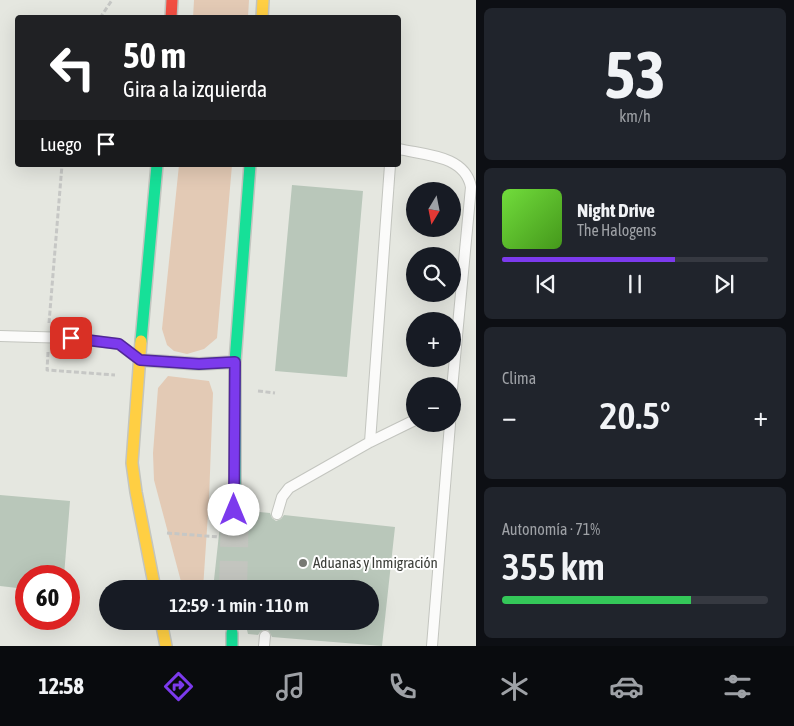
<!DOCTYPE html>
<html lang="es">
<meta charset="utf-8">
<style>
:root{--surface:#171b24;--page:#20242c;--text:#f1f3f6;--muted:#9ea1a6;--line:#363941;--accent:#7c3aed}
body{margin:0;font-family:"Asap Condensed",sans-serif;background:var(--page);color:var(--text);height:100vh;display:flex;flex-direction:column;font-size:19px;white-space:nowrap}
*{box-sizing:border-box;margin:0}
p{font-size:16px;color:var(--muted)}
.icon{flex:none;width:28px;height:28px;fill:none;stroke:currentColor;stroke-width:2;stroke-linecap:round;stroke-linejoin:round}
.map{position:relative;flex:1;overflow:hidden}
.panel{display:flex;flex-direction:column;gap:8px;padding:8px;background:#0d0f14;width:318px}
.panel>*{flex:none}
.guide{position:absolute;left:15px;top:15px;width:386px;height:152px;border-radius:5px;box-shadow:0 5px 20px #0002;background:#202124;color:#fff;overflow:hidden}
.needle{width:32px;rotate:190deg}
.controls{position:absolute;left:406px;top:182px;display:grid;gap:10px}
.controls a{display:grid;place-items:center;width:55px;height:55px;border-radius:50%;background:var(--surface);box-shadow:0 5px 20px #0002;font-size:25px}
.speed{position:absolute;left:15px;top:565px;display:flex;gap:10px;font-size:25px;font-weight:700;text-align:center}
.speed>*{display:grid;place-content:center;width:65px;height:65px;border-radius:50%;background:var(--surface);box-shadow:0 5px 20px #0002;line-height:1}
.speed .limit{border:8px solid #d22;background:#fff;color:#111}
.pin{position:absolute;display:grid;place-items:center;width:42px;height:42px;color:#fff;margin:-21px;border-radius:10px;box-shadow:0 2px 8px #0006}
.me{position:absolute;width:55px;margin:-28px;rotate:0deg;stroke-linejoin:round;filter:drop-shadow(0 0 4px #0008)}
.turn{display:flex;align-items:center;gap:18px;height:105px;padding:0 25px;font-size:22px}
.turn .icon{width:65px;height:65px;stroke-width:2.5}
.turn b{display:block;font-size:35px;line-height:42px}
.then{display:flex;align-items:center;height:48px;padding:0 25px;background:#0003;gap:10px;font-size:19px}
.big{font-size:38px;font-weight:600;line-height:1.1}
.panel .card{flex:1;display:flex;flex-direction:column;justify-content:center;gap:8px;min-width:0;padding:0 18px;border-radius:8px;background:var(--page)}
.panel .dial{align-items:center;gap:0}
.dial b{font-size:65px;line-height:1}
.song{display:flex;align-items:center;gap:15px}
.cover{width:60px;height:60px;border-radius:8px;background:linear-gradient(135deg,hsl(100 70% 55%),hsl(100 70% 35%))}
.played{height:5px;border-radius:2px;background:linear-gradient(90deg,var(--accent) 65%,var(--line) 65%)}
.keys{display:flex;justify-content:space-around;direction:ltr}
.heat{display:flex;justify-content:space-between;align-items:center;font-size:28px;direction:ltr}
.charge{height:8px;border-radius:4px;background:linear-gradient(90deg,#34c759 71%,var(--line) 0)}
.trip{position:absolute;left:99px;top:580px;width:280px;height:50px;border-radius:25px;background:var(--surface);box-shadow:0 5px 20px #0002;font-weight:600;line-height:50px;text-align:center}
.tabs{display:flex;height:80px;justify-content:space-around;align-items:center;background:#090b0e;color:var(--muted)}
.tabs .icon{width:35px;height:35px}
.tabs .on{color:var(--accent)}
.tabs b{font-size:22px;color:var(--text)}
main{display:flex;flex:1;min-height:0}
.map>svg:first-child{display:block}
.green{fill:#e3cab5}
.building{fill:#b9c7ba}
.lines{fill:none;stroke-linecap:round;stroke-linejoin:round}
.primary-tunnel{stroke:#c3c5bf;stroke-width:28;stroke-dasharray:28 14;stroke-linecap:butt}
.lane-casing{stroke:#c3c5bf;stroke-width:12}
.fast-casing{stroke:#c3c5bf;stroke-width:14}
.slow-casing{stroke:#c3c5bf;stroke-width:14}
.jam-casing{stroke:#c3c5bf;stroke-width:14}
.path{stroke:#c6c7c5;stroke-width:3;stroke-dasharray:5 2.5;stroke-linecap:butt}
.lane{stroke:#fbfbfa;stroke-width:10}
.fast{stroke:#16e098;stroke-width:11}
.slow{stroke:#ffcf43;stroke-width:11}
.jam{stroke:#f24e42;stroke-width:11}
.route-casing{stroke:#51269a;stroke-width:12}
.route{stroke:#7c3aed;stroke-width:9}
.poi-dot{fill:#777973;stroke:#fff;stroke-width:2}
.labels{text-anchor:middle;stroke-width:4;stroke-linejoin:round;paint-order:stroke}
.poi-label{font-size:15px;fill:#3c3e39;stroke:#fff;text-anchor:start}
</style>
<main>
<div class="map">
<svg width="477" height="646" viewBox="0 0 477 646">
<rect width="100%" height="100%" fill="#e5e7e0"/>
<path class="green" d="M194,0H249L248,17L193,18Z
M179,165H232L217,338L204,349L187,354L174,351L167,345L162,329Z
M168,376L209,381L213,393L209,499L203,589H183L154,480L153,453L158,388Z"/>
<path class="building" d="M292,185L363,191L347,377L275,371Z
M0,495L70,501L64,576H26V589L0,586Z
M250,511L270,513L272,518L276,521L281,519L284,515L395,527L382,646L272,637L269,631L265,629L260,632L258,635L248,634L246,626L242,621H370V589H213L221,516L227,523L235,526L243,523L248,518Z"/>
<g class="lines">
<path class="primary-tunnel" d="M233,589L235,510"/>
<defs>
<path id="lane" d="M399,149C424,155 465,155 471,187L452,389
M0,336L71,338L119,344L137,358
M370,442L390,165
M277,514L282,497L289,488L370,442L415,420
M264,646L265,636
M432,646L450,424"/>
<path id="fast" d="M141,341L157,165
M140,360L199,364L235,362
M235,510V362L250,165
M232,633V646"/>
<path id="slow" d="M262,18L263,0
M141,341L132,463L136,492L155,589
M161,621L166,646"/>
<path id="jam" d="M171,18L172,0"/>
</defs>
<use href="#lane" class="lane-casing"/>
<use href="#fast" class="fast-casing"/>
<use href="#slow" class="slow-casing"/>
<use href="#jam" class="jam-casing"/>
<path class="path" d="M100,18L112,0
M49,323L62,165
M48,352L47,370L115,375
M258,391L275,393
M167,533L219,537"/>
<use href="#lane" class="lane"/>
<use href="#fast" class="fast"/>
<use href="#slow" class="slow"/>
<use href="#jam" class="jam"/>
</g>
<g class="lines">
<defs>
<path id="route" d="M71,338L119,344L140,360L199,364L235,362L234,510"/>
</defs>
<use href="#route" class="route-casing"/>
<use href="#route" class="route"/>
</g>
<circle class="poi-dot" cx="303" cy="563" r="5"/>
<g class="labels">
<g class="poi-label">
<text x="313" y="568">Aduanas y Inmigración</text>
</g>
</g>
</svg>
<div class="controls">
<a><svg class="needle" viewBox="-14 -14 28 28"><path d="M0-13l5 13h-10z" fill="#e53935"/><path d="M0 13l5-13h-10z" fill="#9ea1a6"/></svg></a>
<a><svg class="icon" aria-label="search" viewBox="0 0 24 24"><circle cx="10" cy="10" r="6"/><path d="M15 15l6 6"/></svg></a>
<a>+</a>
<a>−</a>
</div>
<div class="speed"><div class="limit">60</div></div>
<div class="pin" style="left:71px;top:338px;background:#d93025"><svg class="icon" aria-label="arrive" viewBox="0 0 24 24"><path d="M6 21V4h12l-3 4 3 4H6"/></svg></div>
<svg class="me" style="left:234px;top:510px" viewBox="-20 -20 40 40"><circle r="19" fill="#fff"/><path d="M0-13L10 11 0 6-10 11z" fill="#7c3aed"/></svg>
<div class="trip">12:59 · 1 min · 110 m</div>
<div class="guide">
<div class="turn"><svg class="icon" aria-label="left" viewBox="0 0 24 24"><path d="M17 20v-9H6M10 6l-5 5 5 5"/></svg><div><b>50 m</b>Gira a la izquierda</div></div>
<div class="then">Luego<svg class="icon" aria-label="arrive" viewBox="0 0 24 24"><path d="M6 21V4h12l-3 4 3 4H6"/></svg></div>
</div>
</div>
<section class="panel">
<div class="card dial"><b>53</b><p>km/h</p></div>
<div class="card">
<div class="song"><i class="cover"></i><div><b>Night Drive</b><p>The Halogens</p></div></div>
<div class="played"></div>
<div class="keys"><svg class="icon" aria-label="previous" viewBox="0 0 24 24"><path d="M18 5L8 12l10 7zM5 5v14"/></svg><svg class="icon" aria-label="pause" viewBox="0 0 24 24"><path d="M8 5v14M16 5v14"/></svg><svg class="icon" aria-label="next" viewBox="0 0 24 24"><path d="M6 5l10 7-10 7zM19 5v14"/></svg></div>
</div>
<div class="card"><p>Clima</p>
<div class="heat"><a>−</a><b class="big">20.5°</b><a>+</a></div>
</div>
<div class="card"><p>Autonomía · 71%</p><b class="big">355 km</b><div class="charge"></div></div>
</section>
</main>
<nav class="tabs">
<b>12:58</b>
<svg class="icon on" aria-label="directions" viewBox="0 0 24 24"><path d="M12 3l9 9-9 9-9-9zM9 14v-3h6M13 9l2 2-2 2"/></svg>
<svg class="icon" aria-label="music" viewBox="0 0 24 24"><path d="M9 18V5l10-2v13"/><circle cx="6" cy="18" r="3"/><circle cx="16" cy="16" r="3"/></svg>
<svg class="icon" aria-label="phone" viewBox="0 0 24 24"><path d="M5 4h4l2 5-3 2q2 4 5 5l2-3 5 2v4C11 20 4 13 5 4z"/></svg>
<svg class="icon" aria-label="climate" viewBox="0 0 24 24"><path d="M12 3v18M4 7l16 10M4 17L20 7"/></svg>
<svg class="icon" aria-label="car" viewBox="0 0 24 24"><path d="M5 17H2v-5l4-1 3-4h7l3 4 3 1v5h-3M9 17h6M6 11h13"/><circle cx="7" cy="17" r="2"/><circle cx="17" cy="17" r="2"/></svg>
<svg class="icon" aria-label="filters" viewBox="0 0 24 24"><path d="M4 7h16M4 17h16"/><circle cx="9" cy="7" r="2"/><circle cx="15" cy="17" r="2"/></svg>
</nav>
